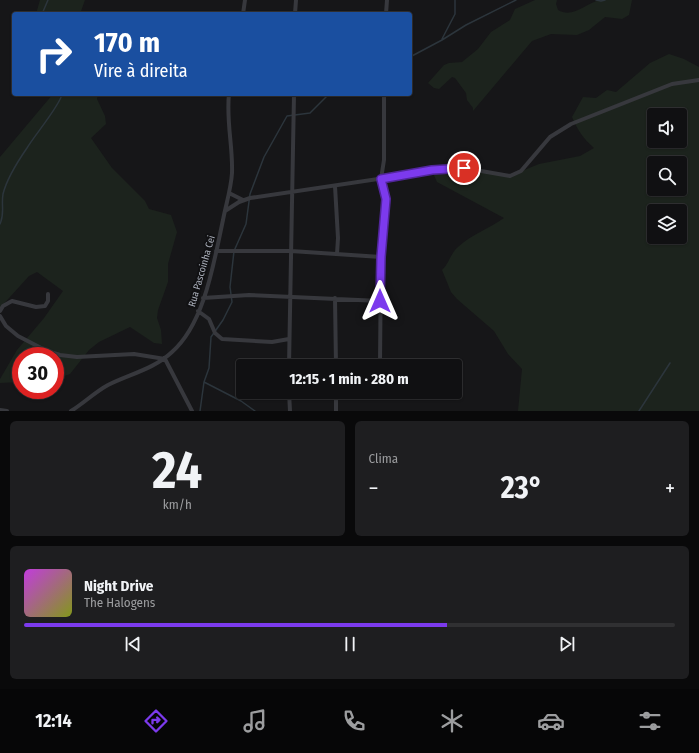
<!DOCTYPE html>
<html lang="pt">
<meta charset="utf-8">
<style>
:root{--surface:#101012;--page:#1e1e20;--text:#f1f3f6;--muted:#9c9d9f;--line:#303032;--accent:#7c3aed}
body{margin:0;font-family:"Fira Sans Condensed",sans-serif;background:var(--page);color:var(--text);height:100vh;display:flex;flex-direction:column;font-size:15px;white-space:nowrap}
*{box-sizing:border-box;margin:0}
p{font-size:13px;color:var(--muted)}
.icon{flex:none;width:22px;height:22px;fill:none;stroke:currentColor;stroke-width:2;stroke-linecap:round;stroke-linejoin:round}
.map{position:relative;height:411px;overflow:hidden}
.drawer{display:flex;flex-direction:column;gap:10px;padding:10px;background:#09090a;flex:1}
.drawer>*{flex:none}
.hud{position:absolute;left:12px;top:12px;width:400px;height:84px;border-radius:4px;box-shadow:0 1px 3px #0004,0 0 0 1px var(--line);background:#1a4fa0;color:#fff;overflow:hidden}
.buttons{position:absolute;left:647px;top:108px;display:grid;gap:8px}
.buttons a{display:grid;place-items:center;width:40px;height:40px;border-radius:4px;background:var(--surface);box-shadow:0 1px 3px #0004,0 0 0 1px var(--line);font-size:20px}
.speed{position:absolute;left:12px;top:347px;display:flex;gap:8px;font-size:20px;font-weight:700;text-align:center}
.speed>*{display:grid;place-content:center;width:52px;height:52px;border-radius:50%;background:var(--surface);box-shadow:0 1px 3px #0004,0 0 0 1px var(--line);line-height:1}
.speed .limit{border:6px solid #d22;background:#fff;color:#111}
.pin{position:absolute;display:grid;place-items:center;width:34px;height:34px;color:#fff;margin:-17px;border:2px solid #fff;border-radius:50%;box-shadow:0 1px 4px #0007}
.me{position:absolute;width:44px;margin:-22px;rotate:0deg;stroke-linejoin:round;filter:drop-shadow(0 0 3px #0008)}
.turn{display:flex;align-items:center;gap:14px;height:84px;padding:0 16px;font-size:18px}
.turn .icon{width:52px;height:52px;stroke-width:2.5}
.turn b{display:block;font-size:28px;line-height:34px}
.big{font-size:30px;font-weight:700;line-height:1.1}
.drawer .tile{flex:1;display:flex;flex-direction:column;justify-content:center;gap:6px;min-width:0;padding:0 14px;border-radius:6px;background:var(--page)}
.drawer .dial{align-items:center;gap:0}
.dial b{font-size:52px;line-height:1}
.song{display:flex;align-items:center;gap:12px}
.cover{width:48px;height:48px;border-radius:6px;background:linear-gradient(135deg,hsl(290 70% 55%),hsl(70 70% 35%))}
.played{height:4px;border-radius:2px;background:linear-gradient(90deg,var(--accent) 65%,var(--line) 65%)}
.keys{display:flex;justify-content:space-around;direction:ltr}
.heat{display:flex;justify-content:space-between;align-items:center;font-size:22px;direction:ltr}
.drawer .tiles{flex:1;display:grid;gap:10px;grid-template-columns:1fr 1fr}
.tile:last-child{grid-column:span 2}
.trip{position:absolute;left:236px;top:359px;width:226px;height:40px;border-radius:4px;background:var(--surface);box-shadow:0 1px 3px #0004,0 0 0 1px var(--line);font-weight:700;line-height:40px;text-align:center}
.dock{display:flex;height:64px;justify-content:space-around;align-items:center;background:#060607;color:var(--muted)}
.dock .icon{width:28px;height:28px}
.dock .active{color:var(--accent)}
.dock b{font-size:18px;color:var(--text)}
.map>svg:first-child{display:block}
.green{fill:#1c231d;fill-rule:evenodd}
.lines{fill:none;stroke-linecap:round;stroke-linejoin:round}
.stream{stroke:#2c353c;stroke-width:1.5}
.minor{stroke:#37383d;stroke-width:4}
.route-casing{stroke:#51269a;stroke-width:10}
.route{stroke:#7c3aed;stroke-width:7}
.labels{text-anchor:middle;stroke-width:4;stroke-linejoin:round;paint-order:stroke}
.street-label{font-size:10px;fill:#a8adb8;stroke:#111113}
</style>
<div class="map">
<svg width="699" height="411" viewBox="0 0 699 411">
<rect width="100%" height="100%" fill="#161618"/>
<path class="green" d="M40,0H85L80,14H36Z
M535,0H557L556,4L558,10C573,19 586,3 600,0C610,0 622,0 632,0L629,15L622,19L605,17L589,30L577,35L551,34L532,41L473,111V108L467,100L466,93L455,78L452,77L439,89L434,88L428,83L444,65L449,63L462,62L478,49L491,32L510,20L515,9Z
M669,54L684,59L699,67V411H518L522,369L508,354L494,331L457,299L451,292L442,270C449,264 450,254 458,247C472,234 489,229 504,218L437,182L433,173L436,168H459L506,175L517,173L539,164L580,156L594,148C583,138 578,131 572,117L583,97L596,98L607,90L616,92L650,63ZM654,115H680V141H654ZM654,163H680V189H654ZM654,211H680V237H654Z
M53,94H98L97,99L105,116L106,124L91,138L112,168L145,201L149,209L171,215L177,232L168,264V282L158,310L157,318L161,330L162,344L154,343L130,327L99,342L89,350L70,374L55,379V356H21V382L0,383V379L17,350L44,318L63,291L37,272L29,276L0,308V157Z"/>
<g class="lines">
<path class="stream" d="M596,0L601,1L605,0
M42,14L48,0
M442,39L455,14V0
M410,57L442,40L466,25L516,0
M0,224C5,213 1,206 3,194C7,178 18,161 27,148C34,136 61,104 62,94
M204,382L241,401L255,411
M200,411L204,382L209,368L211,337L223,320L232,302L230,287L234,251L246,224L250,194L264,157L287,116L310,113L329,94
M639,411L670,363"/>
<path class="minor" d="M243,14L245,0
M295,14L296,0
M386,14L387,0
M335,186L338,238L337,254
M229,193L243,200
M225,211L239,202L250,198L445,169L464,168L510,176L521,171L550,137L571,124L672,84L699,80
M216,251H291L381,257
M203,298L249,295L380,301
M335,298L336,366
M0,311L3,306L12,301L36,307L45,306L48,301V294
M198,311L209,319L215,333L222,339L272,342L289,339
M0,316L6,326L18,336L47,351L60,355L77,357L134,354L165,359L192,411
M380,363L381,257L386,199L381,179L384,160V94
M289,366L294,94
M289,392L290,411
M0,410L7,411
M71,411C84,403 95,392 108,385C130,374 154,369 172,352C205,323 214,261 223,220C226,204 231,189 232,173C233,146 226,121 229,94
M336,411V392"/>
</g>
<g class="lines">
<defs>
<path id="route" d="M380,301L381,257L386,199L381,179L432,170L464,168"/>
</defs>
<use href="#route" class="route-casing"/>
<use href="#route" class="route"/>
</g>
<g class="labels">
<g class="street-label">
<text transform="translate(201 271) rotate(-74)" y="4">Rua Pascoinha Cei</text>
</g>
</g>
</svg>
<div class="buttons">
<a><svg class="icon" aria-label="sound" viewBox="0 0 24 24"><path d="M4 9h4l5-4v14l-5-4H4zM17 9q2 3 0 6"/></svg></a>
<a><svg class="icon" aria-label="search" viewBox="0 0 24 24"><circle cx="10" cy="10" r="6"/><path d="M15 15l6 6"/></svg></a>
<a><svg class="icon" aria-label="layers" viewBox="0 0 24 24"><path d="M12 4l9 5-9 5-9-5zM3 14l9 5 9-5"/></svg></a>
</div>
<div class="speed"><div class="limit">30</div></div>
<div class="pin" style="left:464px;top:168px;background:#d93025"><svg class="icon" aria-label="arrive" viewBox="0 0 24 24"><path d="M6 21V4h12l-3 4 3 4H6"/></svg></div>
<svg class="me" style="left:380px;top:301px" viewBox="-20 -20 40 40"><path d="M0-17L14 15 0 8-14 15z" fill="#7c3aed" stroke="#fff" stroke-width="4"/></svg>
<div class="trip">12:15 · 1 min · 280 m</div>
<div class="hud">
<div class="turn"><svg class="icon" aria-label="right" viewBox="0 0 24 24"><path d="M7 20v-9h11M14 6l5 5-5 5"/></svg><div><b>170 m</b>Vire à direita</div></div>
</div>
</div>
<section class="drawer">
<div class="tiles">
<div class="tile dial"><b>24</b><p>km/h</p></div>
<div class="tile"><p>Clima</p>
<div class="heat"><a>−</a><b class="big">23°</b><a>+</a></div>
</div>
<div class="tile">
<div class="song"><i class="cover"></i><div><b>Night Drive</b><p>The Halogens</p></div></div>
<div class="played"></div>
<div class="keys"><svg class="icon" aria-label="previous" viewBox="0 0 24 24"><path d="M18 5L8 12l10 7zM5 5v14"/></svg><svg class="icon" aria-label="pause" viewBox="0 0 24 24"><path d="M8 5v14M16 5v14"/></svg><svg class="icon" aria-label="next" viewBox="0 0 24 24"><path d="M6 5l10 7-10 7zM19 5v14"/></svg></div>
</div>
</div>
</section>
<nav class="dock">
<b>12:14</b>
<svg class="icon active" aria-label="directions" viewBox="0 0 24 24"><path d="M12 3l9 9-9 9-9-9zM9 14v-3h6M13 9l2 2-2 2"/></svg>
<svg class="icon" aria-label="music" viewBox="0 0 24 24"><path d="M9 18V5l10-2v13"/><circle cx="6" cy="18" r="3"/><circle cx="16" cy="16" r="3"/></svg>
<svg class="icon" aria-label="phone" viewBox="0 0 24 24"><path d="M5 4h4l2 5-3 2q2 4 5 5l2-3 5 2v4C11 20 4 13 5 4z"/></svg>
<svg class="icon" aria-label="climate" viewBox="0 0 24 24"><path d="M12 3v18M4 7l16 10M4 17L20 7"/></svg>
<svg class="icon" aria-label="car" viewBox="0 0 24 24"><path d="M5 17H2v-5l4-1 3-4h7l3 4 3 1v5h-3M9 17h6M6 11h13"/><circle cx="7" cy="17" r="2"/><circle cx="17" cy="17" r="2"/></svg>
<svg class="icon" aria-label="filters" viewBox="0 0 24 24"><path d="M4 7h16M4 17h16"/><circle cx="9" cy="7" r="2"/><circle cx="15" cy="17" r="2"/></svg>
</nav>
